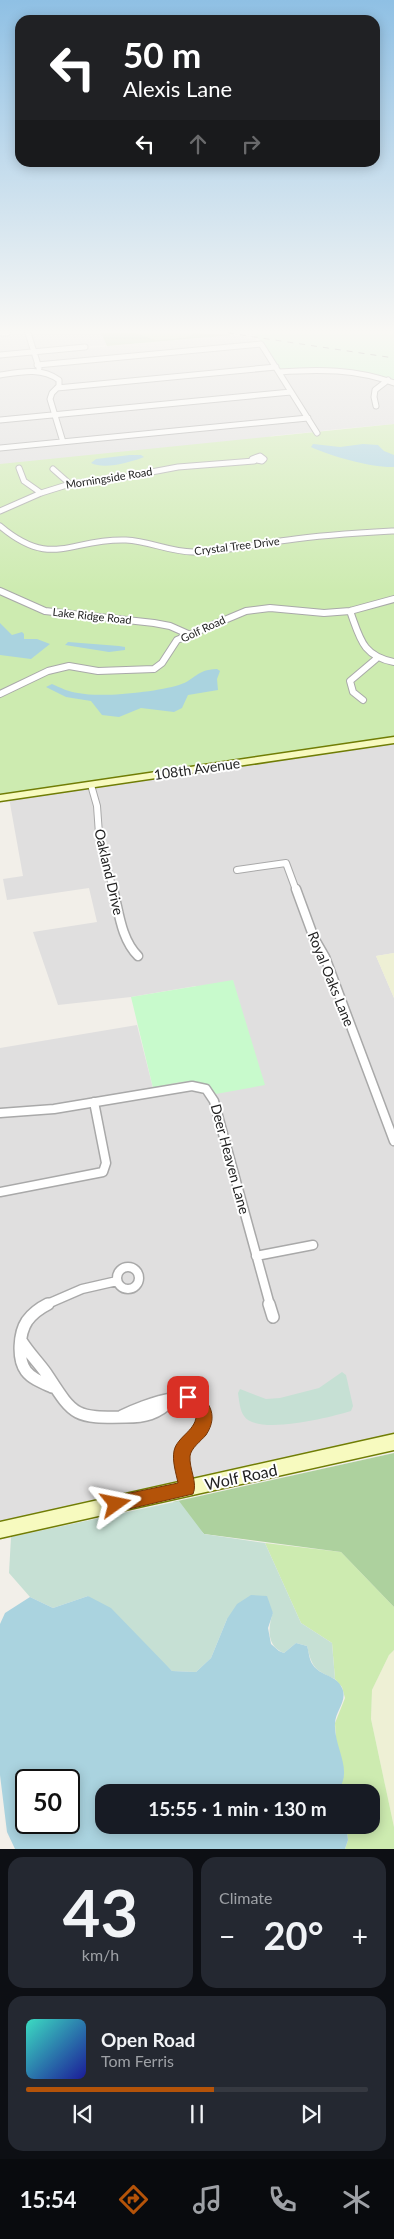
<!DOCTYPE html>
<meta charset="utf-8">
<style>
:root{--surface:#171b24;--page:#242831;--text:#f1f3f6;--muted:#9ea1a6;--line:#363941;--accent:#b45309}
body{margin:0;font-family:Lato,sans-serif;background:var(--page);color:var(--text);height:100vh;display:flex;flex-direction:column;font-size:19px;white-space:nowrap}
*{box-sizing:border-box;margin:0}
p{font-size:16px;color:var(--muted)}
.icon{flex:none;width:28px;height:28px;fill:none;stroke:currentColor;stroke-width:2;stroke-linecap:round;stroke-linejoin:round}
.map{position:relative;height:1849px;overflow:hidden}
.details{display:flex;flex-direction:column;gap:8px;padding:8px;background:#0d0f14;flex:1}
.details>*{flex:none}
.banner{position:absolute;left:15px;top:15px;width:365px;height:152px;border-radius:15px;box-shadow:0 2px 12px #0003;background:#202124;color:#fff;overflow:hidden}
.speed{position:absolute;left:15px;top:1769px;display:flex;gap:10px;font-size:25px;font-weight:700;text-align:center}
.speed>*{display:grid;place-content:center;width:65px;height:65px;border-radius:50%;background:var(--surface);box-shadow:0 2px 12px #0003;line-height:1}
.speed .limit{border:2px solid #111;border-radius:8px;background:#fff;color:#111}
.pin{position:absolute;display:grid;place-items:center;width:42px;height:42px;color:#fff;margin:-21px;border-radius:10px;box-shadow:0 2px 8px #0006}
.me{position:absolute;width:55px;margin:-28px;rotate:78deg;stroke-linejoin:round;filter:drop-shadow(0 0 4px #0008)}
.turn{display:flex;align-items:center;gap:18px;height:105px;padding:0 25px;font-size:22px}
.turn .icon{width:65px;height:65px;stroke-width:2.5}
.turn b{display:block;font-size:35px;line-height:42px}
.lanes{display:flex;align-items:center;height:48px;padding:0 25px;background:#0003;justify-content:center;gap:25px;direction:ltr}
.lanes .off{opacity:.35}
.big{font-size:38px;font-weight:700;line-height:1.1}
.details .widget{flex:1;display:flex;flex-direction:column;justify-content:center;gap:8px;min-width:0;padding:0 18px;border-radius:15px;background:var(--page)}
.details .dial{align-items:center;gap:0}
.dial b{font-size:65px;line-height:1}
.song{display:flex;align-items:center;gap:15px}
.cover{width:60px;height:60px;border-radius:8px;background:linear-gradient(135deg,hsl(170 70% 55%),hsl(240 70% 35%))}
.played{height:5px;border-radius:2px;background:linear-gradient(90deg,var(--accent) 55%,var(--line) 55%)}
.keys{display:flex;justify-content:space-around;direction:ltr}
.heat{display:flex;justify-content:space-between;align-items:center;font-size:28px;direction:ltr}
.details .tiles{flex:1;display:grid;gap:8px;grid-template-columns:1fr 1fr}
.widget:last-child{grid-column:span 2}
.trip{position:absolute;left:95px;top:1784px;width:285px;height:50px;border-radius:15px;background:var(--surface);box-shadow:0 2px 12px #0003;font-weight:700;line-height:50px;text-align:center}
.menu{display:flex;height:80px;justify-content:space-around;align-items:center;background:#090b0e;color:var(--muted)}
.menu .icon{width:35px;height:35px}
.menu .on{color:var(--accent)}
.menu b{font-size:22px;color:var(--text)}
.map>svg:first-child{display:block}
.residential{fill:#e0dfdf}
.farmland{fill:#eef0d5}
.grass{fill:#cdebb0}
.forest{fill:#add19e}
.wetland{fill:#c6e0d4}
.park{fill:#c8facc}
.water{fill:#aad3df;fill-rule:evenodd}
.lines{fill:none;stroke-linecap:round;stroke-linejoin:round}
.street-far3-casing{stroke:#a9a9a9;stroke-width:7}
.street-far2-casing{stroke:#a9a9a9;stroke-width:8}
.street-far1-casing{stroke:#a9a9a9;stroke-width:11}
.street-casing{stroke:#a9a9a9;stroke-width:14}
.secondary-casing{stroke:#707d05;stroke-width:3}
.street-far3{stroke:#fff;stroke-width:5}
.street-far2{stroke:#fff;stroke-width:6}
.street-far1{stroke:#fff;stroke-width:8}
.street{stroke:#fff;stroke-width:11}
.secondary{fill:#f7fabf;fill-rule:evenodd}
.rail{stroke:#707070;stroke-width:1;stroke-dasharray:6 6;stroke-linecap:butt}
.route{fill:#b45309;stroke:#753606}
.labels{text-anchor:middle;stroke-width:4;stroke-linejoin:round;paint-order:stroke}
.far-street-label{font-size:11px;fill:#222;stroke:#fff}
.street-label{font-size:14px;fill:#222;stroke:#fff}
.near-street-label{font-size:16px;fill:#222;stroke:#fff}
</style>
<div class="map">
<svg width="394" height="1849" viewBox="0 0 394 1849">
<rect width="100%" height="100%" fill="#f2efe9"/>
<path class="residential" d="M0,333H102L106,345L0,354Z
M233,335L255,339L313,432L272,436L0,534V356Z
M313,368L353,370L394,381V424L319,431L279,373Z
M394,743V953L376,956L394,998V1438L0,1526V1048L137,1025L153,1088L193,1081L202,1082L214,1090L196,986L131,997L58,1005L33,932L97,922L89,888L7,900L3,879L23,876L9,798Z"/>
<path class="farmland" d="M394,953V998L376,956Z
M394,1650V1827L371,1719L372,1690L389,1655Z"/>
<path class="grass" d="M136,333H193L189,337L156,340Z
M394,424V741L0,797V464Z
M265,1543L341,1552L394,1607V1650L389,1655L372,1690L371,1719L394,1827V1849H345L348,1840L346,1825H371V1792H341L340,1787L344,1773L336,1741L335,1723L345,1698L342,1687L335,1679L332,1643L301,1623Z"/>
<path class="forest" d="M101,333H136L156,340L189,337L193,333L233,335L107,346Z
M394,1453V1607L341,1552L204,1534L173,1502Z"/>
<path class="wetland" d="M342,1372L346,1375L353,1406L351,1411C332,1417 257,1436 244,1416C240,1411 239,1400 238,1393L240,1389L266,1399L280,1398L319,1388Z
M179,1501L204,1534L265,1543L301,1623L332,1643L335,1679C315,1670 312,1668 307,1646L296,1643L284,1653C266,1646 268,1628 273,1612L227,1619L211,1658L196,1672L172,1671L88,1596L53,1608L30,1597L9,1573L11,1537Z"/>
<path class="park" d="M252,333H394V381L372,374L339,368L280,371L261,341Z
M233,980L265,1085L216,1094C202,1073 173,1084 153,1088L131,997Z"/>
<path class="water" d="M313,444L340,447L363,444L378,445L384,451L394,455V467C373,468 330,456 311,447Z
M130,455H141L144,457C131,462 104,470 91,463L96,459Z
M0,623L12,635L22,632L24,634V639H37L50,644L31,659L0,655Z
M68,642L119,646L125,647V650L109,652L65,645Z
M217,669L220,671L217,679L218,690L188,695L182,708L174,712L141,708L119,717L102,715L91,701L66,697L46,687L52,684C61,688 69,692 78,693C102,698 156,692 179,685C197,679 195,670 217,669Z
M251,1595L267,1596L273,1613L268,1628L271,1644L279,1651L284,1653L296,1643L307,1646C309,1652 309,1660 313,1665C320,1676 337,1675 342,1688C348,1701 335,1711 335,1724C334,1741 345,1759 344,1774C344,1781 340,1785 341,1792H104V1825H346L348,1840L345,1849H15L7,1832L0,1775V1624L5,1613L30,1597L53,1608L88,1596L111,1608L172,1671L196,1672L211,1658L227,1619L237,1604ZM26,1780H69V1822H26Z"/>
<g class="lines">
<defs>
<path id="street-far3" d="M0,333H7
M28,333L39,368
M0,355L85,347
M37,365L261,344L317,433
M279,372C319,369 356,369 394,383
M0,375C20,372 41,367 59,380V386L52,393L50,399L63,442
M57,388L276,367
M376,406L374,397L375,390L388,380
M0,420L291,392
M0,448L308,418
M260,456L264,459L262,461L252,459Z
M19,468L24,481L41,493
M53,469L70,484
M0,511L41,493L70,484L125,477L178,467L254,461
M0,526C52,570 70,538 126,540C149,541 170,552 193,552C225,552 256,544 288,540C323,535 359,533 394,531"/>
<path id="street-far2" d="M0,591L45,611L154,623L170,626L188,634
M350,611C360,638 362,656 394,662
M0,694L48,671L69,666L98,671L154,669L162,663L177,640L246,611L270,608L324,613L350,611L394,599
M363,700L353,692L350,681L376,659
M91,785L97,806L99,834L113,890
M237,870L286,863L296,890"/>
<path id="street-far1" d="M113,889C119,912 121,939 138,956
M296,889L314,938L325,957L394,1141
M0,1113L54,1109L192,1086L206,1089L214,1101L270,1305
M0,1192L103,1172L106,1163L94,1102
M256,1256L313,1245
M117 1278a11 11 0 1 1 22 0a11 11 0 1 1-22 0Z
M45,1305L82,1289L117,1281"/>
<path id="street" d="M48,1304C40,1308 32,1314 27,1321C19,1333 17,1359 26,1371C32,1379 43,1383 52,1387
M269,1304L273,1317
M22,1342C29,1353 38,1362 46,1373C74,1416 73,1418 126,1417C144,1417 158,1414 171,1400
M122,1416C140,1407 214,1376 203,1424C200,1435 186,1440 182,1451C178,1463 185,1477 187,1489"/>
<path id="secondary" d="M394,737V743L0,801V795Z
M394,1434V1450L0,1538V1522Z"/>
</defs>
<use href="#street-far3" class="street-far3-casing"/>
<use href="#street-far2" class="street-far2-casing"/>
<use href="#street-far1" class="street-far1-casing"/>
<use href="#street" class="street-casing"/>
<use href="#secondary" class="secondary-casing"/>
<use href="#street-far3" class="street-far3"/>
<use href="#street-far2" class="street-far2"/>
<use href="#street-far1" class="street-far1"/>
<use href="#street" class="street"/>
<use href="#secondary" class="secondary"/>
<path class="rail" d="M228,333L394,358"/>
</g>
<linearGradient id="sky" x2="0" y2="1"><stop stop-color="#8fc0e4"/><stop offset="0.56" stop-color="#f9f8f5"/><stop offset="1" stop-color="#f9f8f5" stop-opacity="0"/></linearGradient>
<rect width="394" height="592" fill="url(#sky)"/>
<path class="route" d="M188,1389C208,1397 220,1414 206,1435C201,1441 191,1448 190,1456C189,1469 198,1483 193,1494L116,1512L110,1510L108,1504L110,1499L116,1496L178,1483C176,1473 172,1461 174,1451C177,1436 198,1430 196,1413C195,1405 183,1404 180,1397L182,1392Z"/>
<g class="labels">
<g class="far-street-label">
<text transform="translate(109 478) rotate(-9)" y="4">Morningside Road</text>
<text transform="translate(237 546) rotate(-7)" y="4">Crystal Tree Drive</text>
<text transform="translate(92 616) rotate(6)" y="4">Lake Ridge Road</text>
<text transform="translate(203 629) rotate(-25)" y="4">Golf Road</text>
</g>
<g class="street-label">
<text transform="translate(197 769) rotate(-8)" y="5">108th Avenue</text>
<text transform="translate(109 872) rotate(77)" y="5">Oakland Drive</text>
<text transform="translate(331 979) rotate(68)" y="5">Royal Oaks Lane</text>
<text transform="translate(230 1159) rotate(75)" y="5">Deer Heaven Lane</text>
</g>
<g class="near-street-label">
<text transform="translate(241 1477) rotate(-12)" y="6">Wolf Road</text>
</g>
</g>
</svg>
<div class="speed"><div class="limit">50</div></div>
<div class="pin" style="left:188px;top:1397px;background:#d93025"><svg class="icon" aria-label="arrive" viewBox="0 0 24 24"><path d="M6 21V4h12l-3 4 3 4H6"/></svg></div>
<svg class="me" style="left:116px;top:1504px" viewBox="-20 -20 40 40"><path d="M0-17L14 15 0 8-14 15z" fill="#b45309" stroke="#fff" stroke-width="4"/></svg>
<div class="trip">15:55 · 1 min · 130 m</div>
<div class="banner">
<div class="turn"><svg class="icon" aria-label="left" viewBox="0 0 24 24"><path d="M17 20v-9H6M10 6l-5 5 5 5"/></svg><div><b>50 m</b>Alexis Lane</div></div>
<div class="lanes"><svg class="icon" aria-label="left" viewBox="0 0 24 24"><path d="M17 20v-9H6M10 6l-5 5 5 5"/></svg><svg class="icon off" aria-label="ahead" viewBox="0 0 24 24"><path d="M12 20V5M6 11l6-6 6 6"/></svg><svg class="icon off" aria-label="right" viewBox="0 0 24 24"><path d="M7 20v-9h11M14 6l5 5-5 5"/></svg></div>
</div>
</div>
<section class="details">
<div class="tiles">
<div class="widget dial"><b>43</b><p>km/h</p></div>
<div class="widget"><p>Climate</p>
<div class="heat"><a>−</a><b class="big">20°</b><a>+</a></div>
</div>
<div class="widget">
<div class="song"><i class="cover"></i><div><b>Open Road</b><p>Tom Ferris</p></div></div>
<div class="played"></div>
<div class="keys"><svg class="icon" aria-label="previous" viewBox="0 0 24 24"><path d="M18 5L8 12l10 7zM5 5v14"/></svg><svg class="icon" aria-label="pause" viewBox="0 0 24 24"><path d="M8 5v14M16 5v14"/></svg><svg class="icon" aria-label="next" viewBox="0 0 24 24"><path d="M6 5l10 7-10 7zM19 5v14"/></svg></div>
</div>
</div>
</section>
<nav class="menu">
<b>15:54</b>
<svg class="icon on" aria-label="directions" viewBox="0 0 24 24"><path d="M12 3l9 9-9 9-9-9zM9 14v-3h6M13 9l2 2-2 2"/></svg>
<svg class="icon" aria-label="music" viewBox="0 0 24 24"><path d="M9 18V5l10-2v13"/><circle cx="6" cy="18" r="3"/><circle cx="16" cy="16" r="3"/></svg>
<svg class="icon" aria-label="phone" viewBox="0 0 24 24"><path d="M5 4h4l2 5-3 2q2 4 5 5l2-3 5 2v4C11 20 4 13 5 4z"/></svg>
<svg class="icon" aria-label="climate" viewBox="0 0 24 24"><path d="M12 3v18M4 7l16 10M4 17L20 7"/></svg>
</nav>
